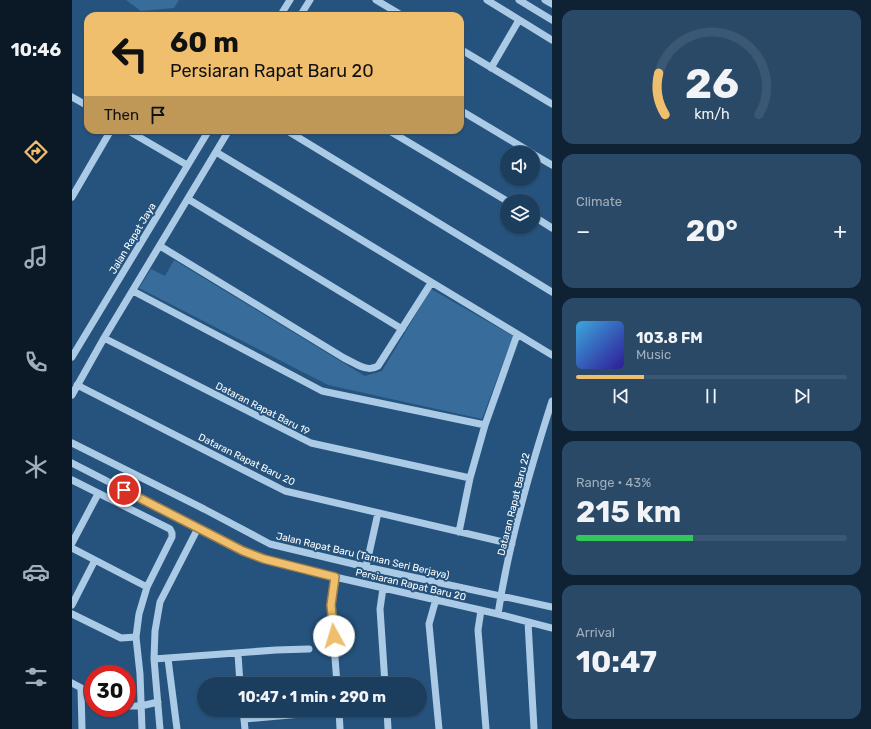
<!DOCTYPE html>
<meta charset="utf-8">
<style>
:root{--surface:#1c3e5e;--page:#294967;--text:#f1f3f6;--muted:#a0aebc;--line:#3a5773;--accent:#efbf6e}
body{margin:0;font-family:Rubik,sans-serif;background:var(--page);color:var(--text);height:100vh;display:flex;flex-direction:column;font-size:15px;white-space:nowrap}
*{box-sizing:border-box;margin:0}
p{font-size:13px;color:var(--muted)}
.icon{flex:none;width:22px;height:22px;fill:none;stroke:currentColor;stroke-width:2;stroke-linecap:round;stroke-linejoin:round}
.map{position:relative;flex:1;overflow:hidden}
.drawer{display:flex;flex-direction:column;gap:10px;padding:10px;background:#0f2234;width:319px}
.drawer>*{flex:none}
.hud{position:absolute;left:12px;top:12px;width:380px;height:122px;border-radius:12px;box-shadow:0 1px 3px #0004,0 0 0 1px var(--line);background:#efbf6e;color:#111;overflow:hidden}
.fabs{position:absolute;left:428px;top:146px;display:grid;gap:8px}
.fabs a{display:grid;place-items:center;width:40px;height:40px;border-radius:50%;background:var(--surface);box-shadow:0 1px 3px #0004,0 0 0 1px var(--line);font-size:20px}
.speed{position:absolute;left:12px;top:665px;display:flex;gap:8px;font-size:20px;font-weight:700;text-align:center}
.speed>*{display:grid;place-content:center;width:52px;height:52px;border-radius:50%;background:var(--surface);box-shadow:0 1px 3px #0004,0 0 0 1px var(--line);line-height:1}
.speed .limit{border:6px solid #d22;background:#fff;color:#111}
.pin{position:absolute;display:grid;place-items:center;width:34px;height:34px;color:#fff;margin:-17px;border:2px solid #fff;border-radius:50%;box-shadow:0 1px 4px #0007}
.me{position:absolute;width:44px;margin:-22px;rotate:354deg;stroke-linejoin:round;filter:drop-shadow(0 0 3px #0008)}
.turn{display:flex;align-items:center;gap:14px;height:84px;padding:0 20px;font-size:18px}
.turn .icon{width:52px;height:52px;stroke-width:2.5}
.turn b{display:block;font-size:28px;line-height:34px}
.then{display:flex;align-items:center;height:38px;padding:0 20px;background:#0003;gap:8px;font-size:15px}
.big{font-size:30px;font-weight:700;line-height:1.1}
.drawer .tile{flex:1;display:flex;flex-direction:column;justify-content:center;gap:6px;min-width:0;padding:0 14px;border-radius:12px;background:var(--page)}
.drawer .dial{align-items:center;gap:0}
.dial svg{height:104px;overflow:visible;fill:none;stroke:var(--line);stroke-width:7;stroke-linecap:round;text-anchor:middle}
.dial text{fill:var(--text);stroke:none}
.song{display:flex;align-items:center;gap:12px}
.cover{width:48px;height:48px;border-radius:6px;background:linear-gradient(135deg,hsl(200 70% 55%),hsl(250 70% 35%))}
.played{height:4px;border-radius:2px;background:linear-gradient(90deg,var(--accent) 25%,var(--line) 25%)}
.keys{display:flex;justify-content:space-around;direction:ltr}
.heat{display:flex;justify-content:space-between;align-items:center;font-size:22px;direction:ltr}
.charge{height:6px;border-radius:3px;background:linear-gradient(90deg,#34c759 43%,var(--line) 0)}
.trip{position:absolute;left:125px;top:677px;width:230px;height:40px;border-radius:20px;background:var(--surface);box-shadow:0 1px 3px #0004,0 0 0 1px var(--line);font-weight:700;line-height:40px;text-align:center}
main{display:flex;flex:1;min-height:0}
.tabs{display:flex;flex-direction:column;width:72px;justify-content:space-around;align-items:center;background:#0b1926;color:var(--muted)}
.tabs .icon{width:28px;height:28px}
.tabs .on{color:var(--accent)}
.tabs b{font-size:18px;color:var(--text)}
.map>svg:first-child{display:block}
.green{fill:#386c9b}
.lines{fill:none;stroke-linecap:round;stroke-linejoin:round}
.minor{stroke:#aacae5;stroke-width:7}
.route-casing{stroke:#9b7c48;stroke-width:10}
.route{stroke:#efbf6e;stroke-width:7}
.labels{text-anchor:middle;stroke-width:4;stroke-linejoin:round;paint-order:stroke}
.street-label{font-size:10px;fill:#fff;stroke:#25537d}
</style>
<main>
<nav class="tabs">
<b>10:46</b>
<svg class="icon on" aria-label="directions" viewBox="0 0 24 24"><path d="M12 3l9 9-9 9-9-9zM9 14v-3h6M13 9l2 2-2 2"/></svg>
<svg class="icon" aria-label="music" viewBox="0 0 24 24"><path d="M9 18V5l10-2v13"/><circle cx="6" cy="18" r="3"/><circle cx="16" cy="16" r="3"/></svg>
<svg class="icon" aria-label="phone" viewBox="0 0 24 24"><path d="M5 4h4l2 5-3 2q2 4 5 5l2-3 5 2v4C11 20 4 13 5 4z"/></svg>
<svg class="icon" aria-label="climate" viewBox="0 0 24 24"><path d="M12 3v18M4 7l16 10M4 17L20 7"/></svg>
<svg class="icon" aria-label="car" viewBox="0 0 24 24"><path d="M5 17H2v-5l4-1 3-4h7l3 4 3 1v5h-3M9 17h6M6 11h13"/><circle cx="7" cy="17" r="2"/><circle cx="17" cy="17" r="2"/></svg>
<svg class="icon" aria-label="filters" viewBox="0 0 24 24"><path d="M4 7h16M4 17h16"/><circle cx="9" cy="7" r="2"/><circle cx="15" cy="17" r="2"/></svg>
</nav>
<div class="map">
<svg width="480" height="729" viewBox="0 0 480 729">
<rect width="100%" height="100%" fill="#25537d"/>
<path class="green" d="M54,0H107L102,8L69,11Z
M102,260L293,376L310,371L359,289L441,336L410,419L256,385L67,288L79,269L93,276Z"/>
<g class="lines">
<path class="minor" d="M304,0L331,16
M415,0L480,40
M447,0L480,20
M473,0L480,4
M208,16L218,0
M228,16L238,0
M388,49L480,104
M419,68L447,20
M0,97L16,106
M388,110L460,153
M55,130L115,165
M214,130L480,292
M316,130L435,201
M144,152L480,355
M461,154L480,165
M0,197L39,130
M116,199L330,329
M461,216L480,228
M88,246L272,358C283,363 295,373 306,366L359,283
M61,291L250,391L413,425
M32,338L239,443L398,478
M0,357L137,130
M5,385L213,491L440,544
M0,395L32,338L157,130
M0,443L132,509L198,544L294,567L480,607
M0,463L171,551L192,559L263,577L426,614L480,628
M0,480L98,529L100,533V537L75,587L67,614L64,637L68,674L70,729
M387,532L398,478L413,425L445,335
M0,543L26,494
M0,548L75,587
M294,567L306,513
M263,577L259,605L265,684
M311,588L308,609L313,684
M364,599L357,624L367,729
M0,605L23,560
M409,610L406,630L414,729
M0,614L49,638L64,637
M426,614C437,542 458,470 480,401
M456,622L462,729
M166,654L168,684
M82,659L204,650L237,649
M96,659L105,729
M0,683L21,694
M9,688L10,729
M55,706H69L86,702
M171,710L173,729
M267,710L268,729
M315,710L316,729
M172,719L252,712
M88,729L82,659L83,631L88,602L126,528"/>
</g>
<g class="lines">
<defs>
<path id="route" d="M52,490L171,551L192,559L263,577L259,605L262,636"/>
</defs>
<use href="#route" class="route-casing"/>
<use href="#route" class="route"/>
</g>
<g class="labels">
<g class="street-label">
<text transform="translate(60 238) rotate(-59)" y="4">Jalan Rapat Jaya</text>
<text transform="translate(191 408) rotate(27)" y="4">Dataran Rapat Baru 19</text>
<text transform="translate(175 459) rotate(26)" y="4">Dataran Rapat Baru 20</text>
<text transform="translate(441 504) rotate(-76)" y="4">Dataran Rapat Baru 22</text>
<text transform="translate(291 555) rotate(13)" y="4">Jalan Rapat Baru (Taman Seri Berjaya)</text>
<text transform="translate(339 584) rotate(13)" y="4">Persiaran Rapat Baru 20</text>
</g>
</g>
</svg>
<div class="fabs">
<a><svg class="icon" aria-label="sound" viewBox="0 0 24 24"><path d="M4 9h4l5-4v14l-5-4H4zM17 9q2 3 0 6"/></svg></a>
<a><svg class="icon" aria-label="layers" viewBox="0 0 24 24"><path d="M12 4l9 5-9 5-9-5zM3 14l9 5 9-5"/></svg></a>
</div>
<div class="speed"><div class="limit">30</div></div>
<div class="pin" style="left:52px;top:490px;background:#d93025"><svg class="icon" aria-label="arrive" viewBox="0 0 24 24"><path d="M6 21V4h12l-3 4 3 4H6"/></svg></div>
<svg class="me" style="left:262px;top:636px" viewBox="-20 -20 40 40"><circle r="19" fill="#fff"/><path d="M0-13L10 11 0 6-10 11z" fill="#efbf6e"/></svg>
<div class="trip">10:47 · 1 min · 290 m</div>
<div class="hud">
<div class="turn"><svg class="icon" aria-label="left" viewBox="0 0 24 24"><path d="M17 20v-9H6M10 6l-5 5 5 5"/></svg><div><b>60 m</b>Persiaran Rapat Baru 20</div></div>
<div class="then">Then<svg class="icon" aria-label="arrive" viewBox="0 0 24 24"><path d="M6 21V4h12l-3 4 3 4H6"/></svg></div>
</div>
</div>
<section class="drawer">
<div class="tile dial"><svg viewBox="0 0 100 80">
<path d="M14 69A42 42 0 1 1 86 69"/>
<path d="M14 69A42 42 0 0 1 9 37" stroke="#efbf6e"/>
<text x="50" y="56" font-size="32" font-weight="700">26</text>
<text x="50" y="72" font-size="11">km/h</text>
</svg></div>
<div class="tile"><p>Climate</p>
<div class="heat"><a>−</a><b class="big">20°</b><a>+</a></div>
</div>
<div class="tile">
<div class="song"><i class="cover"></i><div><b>103.8 FM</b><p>Music</p></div></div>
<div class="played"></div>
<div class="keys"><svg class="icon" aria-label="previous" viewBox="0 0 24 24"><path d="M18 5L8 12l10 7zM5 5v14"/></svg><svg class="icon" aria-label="pause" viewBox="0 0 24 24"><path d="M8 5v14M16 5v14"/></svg><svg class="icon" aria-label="next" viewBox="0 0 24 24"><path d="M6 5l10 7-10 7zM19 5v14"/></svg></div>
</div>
<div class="tile"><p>Range · 43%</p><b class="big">215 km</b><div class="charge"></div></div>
<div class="tile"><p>Arrival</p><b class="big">10:47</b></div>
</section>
</main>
